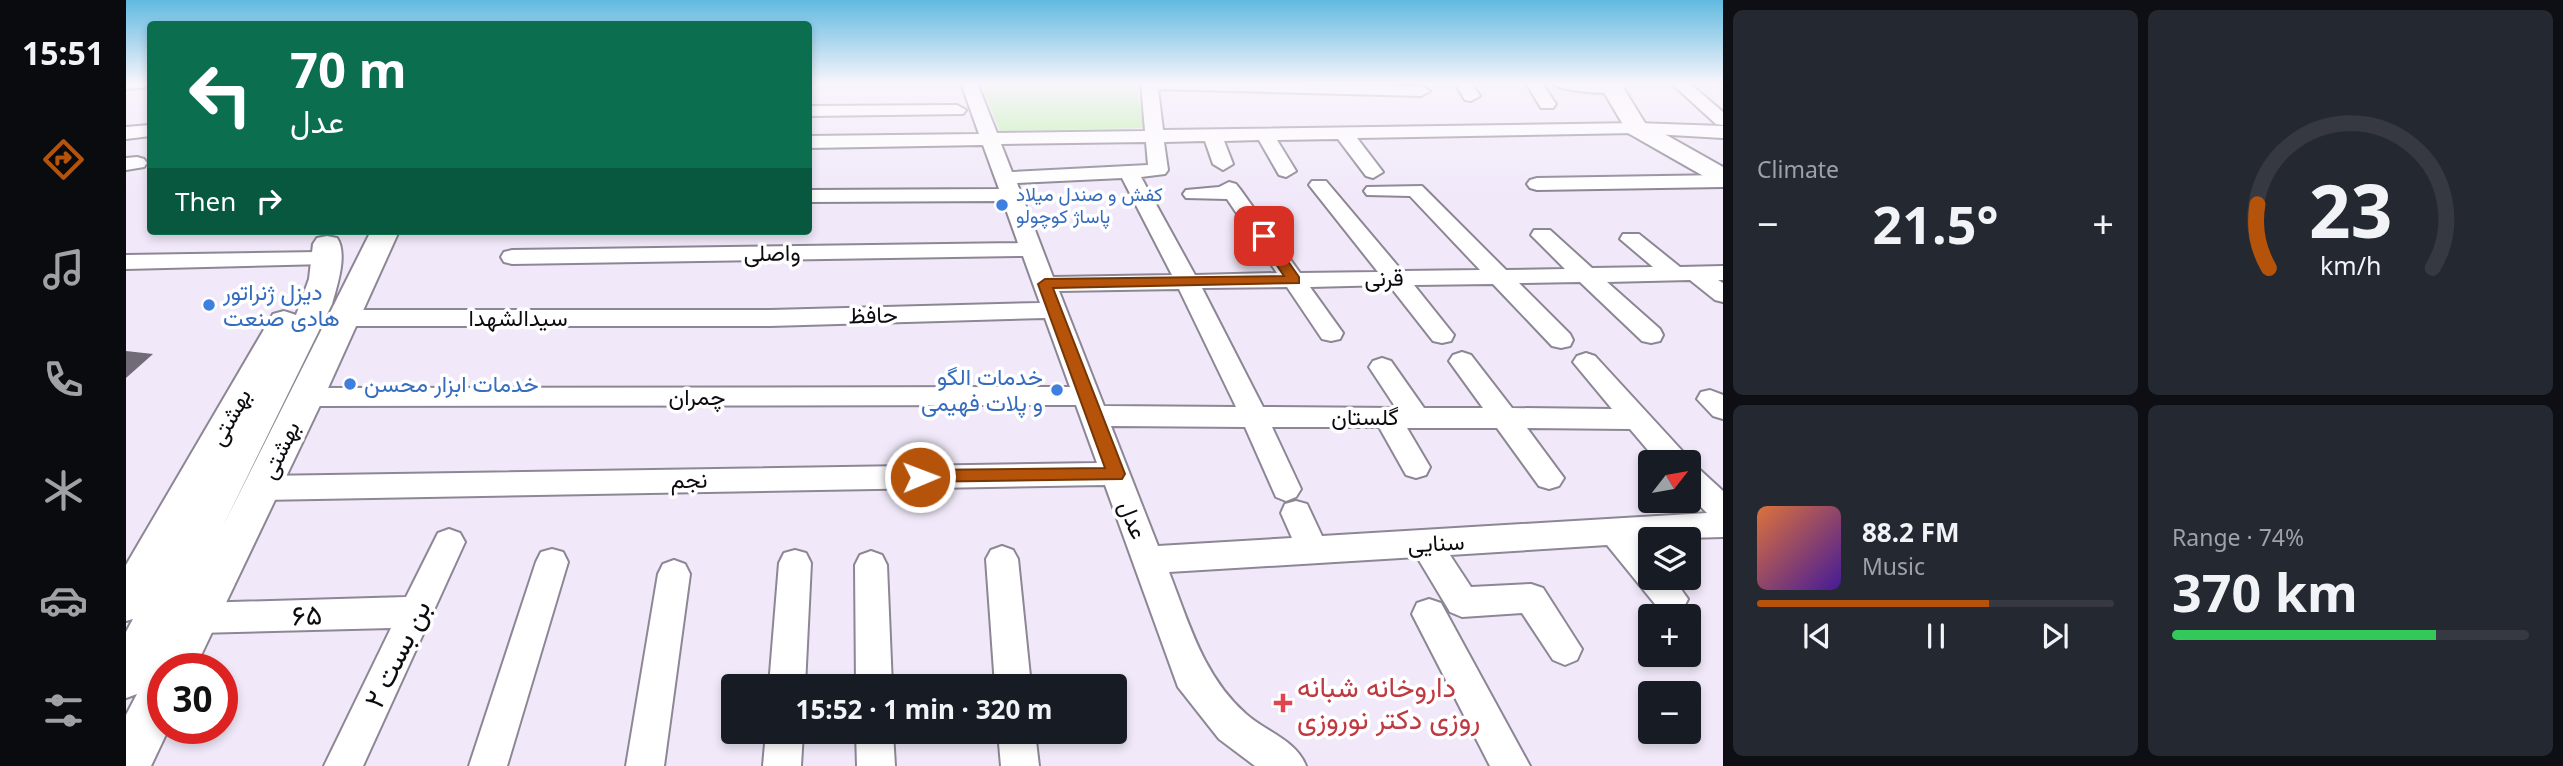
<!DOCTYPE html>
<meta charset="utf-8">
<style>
:root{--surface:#171b24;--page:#242831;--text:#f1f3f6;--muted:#9ea1a6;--line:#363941;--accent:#b45309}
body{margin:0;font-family:"Noto Sans",Vazirmatn,sans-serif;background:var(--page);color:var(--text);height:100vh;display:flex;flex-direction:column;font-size:26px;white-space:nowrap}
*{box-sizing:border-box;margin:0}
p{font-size:23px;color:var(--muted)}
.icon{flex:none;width:38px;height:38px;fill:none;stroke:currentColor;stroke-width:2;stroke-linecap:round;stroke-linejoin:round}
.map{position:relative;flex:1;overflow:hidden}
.side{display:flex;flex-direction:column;gap:10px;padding:10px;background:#0d0f14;width:840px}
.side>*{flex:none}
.hud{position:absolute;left:21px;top:21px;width:665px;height:214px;border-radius:7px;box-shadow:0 4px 10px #0003;background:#0b6e4f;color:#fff;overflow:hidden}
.needle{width:46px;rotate:59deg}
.fabs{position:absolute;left:1512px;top:450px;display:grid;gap:14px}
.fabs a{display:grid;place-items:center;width:63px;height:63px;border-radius:7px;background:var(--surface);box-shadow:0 4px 10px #0003;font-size:35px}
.speed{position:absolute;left:21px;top:653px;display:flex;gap:14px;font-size:35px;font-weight:700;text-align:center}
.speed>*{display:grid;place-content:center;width:91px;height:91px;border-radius:50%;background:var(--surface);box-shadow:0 4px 10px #0003;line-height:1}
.speed .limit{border:10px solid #d22;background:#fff;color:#111}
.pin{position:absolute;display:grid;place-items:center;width:60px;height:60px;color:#fff;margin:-30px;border-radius:14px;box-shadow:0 4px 10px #0006}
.me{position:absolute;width:77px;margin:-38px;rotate:89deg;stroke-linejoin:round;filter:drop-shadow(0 0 5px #0008)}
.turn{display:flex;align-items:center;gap:24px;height:147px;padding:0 28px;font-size:32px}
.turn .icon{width:91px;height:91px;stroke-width:2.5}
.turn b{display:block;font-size:49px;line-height:60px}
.then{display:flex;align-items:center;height:66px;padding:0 28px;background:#0003;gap:14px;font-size:26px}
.big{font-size:52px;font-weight:700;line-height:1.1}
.side .widget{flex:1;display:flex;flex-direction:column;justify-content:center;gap:10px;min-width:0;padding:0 24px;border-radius:10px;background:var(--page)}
.side .dial{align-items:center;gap:0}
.dial svg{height:182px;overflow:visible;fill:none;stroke:var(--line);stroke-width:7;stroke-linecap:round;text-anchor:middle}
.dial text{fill:var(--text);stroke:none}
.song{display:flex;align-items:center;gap:21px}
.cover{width:84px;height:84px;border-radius:10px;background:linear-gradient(135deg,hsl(20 70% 55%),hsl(260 70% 35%))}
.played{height:7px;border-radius:4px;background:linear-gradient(90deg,var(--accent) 65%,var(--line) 65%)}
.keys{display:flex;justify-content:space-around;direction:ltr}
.heat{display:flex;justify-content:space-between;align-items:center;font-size:38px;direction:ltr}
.charge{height:10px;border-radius:5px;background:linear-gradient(90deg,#34c759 74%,var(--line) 0)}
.side .tiles{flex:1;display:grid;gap:10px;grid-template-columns:repeat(2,1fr)}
.trip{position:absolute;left:595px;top:674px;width:406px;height:70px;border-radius:7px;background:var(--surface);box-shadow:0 4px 10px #0003;font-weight:700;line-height:70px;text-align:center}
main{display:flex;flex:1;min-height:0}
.tabs{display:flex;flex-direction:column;width:126px;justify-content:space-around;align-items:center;background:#090b0e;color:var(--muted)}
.tabs .icon{width:49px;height:49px}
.tabs .active{color:var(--accent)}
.tabs b{font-size:32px;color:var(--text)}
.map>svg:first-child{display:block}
.green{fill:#bbf2a8}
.building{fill:#716b78}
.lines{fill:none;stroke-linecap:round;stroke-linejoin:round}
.minor-casing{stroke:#8d8694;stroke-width:4}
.major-casing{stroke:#8d8694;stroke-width:4}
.minor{fill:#fff;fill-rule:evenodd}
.major{fill:#fff;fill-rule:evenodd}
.route{fill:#b45309;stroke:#753606;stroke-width:2}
.shop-dot{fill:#3f7fe0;stroke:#fff;stroke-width:2.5}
.health-dot{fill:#e0444e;stroke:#fff;stroke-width:2.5}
.labels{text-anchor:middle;stroke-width:7;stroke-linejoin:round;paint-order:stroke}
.far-shop-label{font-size:19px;fill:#366cbe;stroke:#fff;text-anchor:start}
.street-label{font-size:23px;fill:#0d0b0f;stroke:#fff}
.shop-label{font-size:23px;fill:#366cbe;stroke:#fff;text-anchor:start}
.near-street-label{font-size:28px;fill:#0d0b0f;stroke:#fff}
.near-health-label{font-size:28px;fill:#be3a42;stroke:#fff;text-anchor:start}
</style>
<main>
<nav class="tabs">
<b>15:51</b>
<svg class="icon active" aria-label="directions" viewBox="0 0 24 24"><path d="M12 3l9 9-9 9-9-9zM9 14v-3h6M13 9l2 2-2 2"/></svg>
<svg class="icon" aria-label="music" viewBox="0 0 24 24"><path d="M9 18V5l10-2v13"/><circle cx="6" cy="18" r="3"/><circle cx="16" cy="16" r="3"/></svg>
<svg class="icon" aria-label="phone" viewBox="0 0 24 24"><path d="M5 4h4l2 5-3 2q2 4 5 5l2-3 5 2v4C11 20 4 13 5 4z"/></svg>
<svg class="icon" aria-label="climate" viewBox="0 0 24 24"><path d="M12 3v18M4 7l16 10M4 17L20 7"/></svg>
<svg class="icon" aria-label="car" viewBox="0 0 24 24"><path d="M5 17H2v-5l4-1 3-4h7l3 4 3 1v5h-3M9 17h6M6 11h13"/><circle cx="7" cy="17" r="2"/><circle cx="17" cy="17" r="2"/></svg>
<svg class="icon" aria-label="filters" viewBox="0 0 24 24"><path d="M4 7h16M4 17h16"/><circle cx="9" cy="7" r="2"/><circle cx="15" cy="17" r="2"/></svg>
</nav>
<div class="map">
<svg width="1597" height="766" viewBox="0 0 1597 766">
<rect width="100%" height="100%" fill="#f1e9f9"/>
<path class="green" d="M854,83H1009L1019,128L874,131Z"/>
<path class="building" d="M0,351L27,354L0,378Z"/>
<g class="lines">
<defs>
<path id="minor" d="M0,83H24V87L0,89Z
M835,83H851L871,133L1019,131L1015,83L1295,86L1304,91L1295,96L1032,89L1037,130L1510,123L1597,126V138L1510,133L1231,138L1257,172L1247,178L1240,176L1212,139L1151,140L1170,171L1160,177L1153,175L1133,140L1098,141L1107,164L1097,170L1087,164L1079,141L1038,142L1042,170L1039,174L1015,177L1069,275L1151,273L1101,199L1060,198L1057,194L1060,190L1093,187L1103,182L1110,184L1114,189L1174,273L1252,272L1183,185L1186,181H1200L1276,271L1354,270L1284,196L1241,195L1238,191L1241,187L1296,186L1380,270L1439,269L1405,235L1408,230H1424L1466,268L1527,267L1494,239L1497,234H1513L1554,267L1597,266V280H1592L1597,283V302L1589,300L1564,280L1481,282L1534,329L1537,335L1534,341L1525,343L1516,341L1454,282L1393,283L1444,334L1447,340L1444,346L1435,348L1426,346L1367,284L1288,285L1328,335L1325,341L1316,343L1307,341L1263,285L1184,287L1217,333L1214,339L1205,341L1196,339L1161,287L1076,288L1137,407L1270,408L1243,367L1247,361L1256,358L1265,361L1298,408H1357L1323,361L1327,355L1336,352L1345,355L1386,408L1486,409L1447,362L1451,356L1460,353L1469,356L1559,454L1563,462V463L1532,462L1504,429L1401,428L1438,478L1433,486L1423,489L1413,486L1371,428H1281L1304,467L1300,475L1290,478L1280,475L1253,427H1146L1175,489L1170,497L1160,501L1150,497L1119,427L985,426L1032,546L1166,538L1155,513L1159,504L1170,501L1181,504L1196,536L1581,513L1563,495V466L1573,469L1597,491V537L1524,539V542H1517L1524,551V578H1547L1562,599L1557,609L1545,613L1533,609L1481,545L1324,555L1345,587L1405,584L1417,588L1456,649L1451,660L1439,665L1427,660L1396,613L1336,617L1324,612L1291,557L1043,572C1063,623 1077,676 1120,714C1140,732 1170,740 1180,766H1129L1093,739L1052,687L979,485L136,500L126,496L121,488L126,480L136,476L971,463L950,405L181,406L172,404L168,397L172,390L181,388L944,387L919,318L644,326H218L209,323L206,318L209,313L218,310H644L914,303L897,256L386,264L378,262L375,257L378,252L386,250L892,243L877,201L682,202V190L873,189L857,145L682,148V136L853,134ZM1020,142L1022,165L886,172L875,144ZM996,178L1046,275L927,277L891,183ZM1053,289L1110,407L978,406L933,291Z
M1329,83H1345L1354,96L1345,101L1339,100Z
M1400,83H1416L1430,104L1427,108H1415Z
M1427,83L1493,85L1496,89C1488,97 1433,91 1427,83Z
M1545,83H1563L1597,112V125L1590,124Z
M831,105L840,110L837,114L682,116V106Z
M24,125V136L0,139V127Z
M11,157L18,159L21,163L18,167L0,170V158Z
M1597,175V187L1411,190L1404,188L1401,184L1404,180L1411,178Z
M193,252L201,254L204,259L201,264L0,269V255Z
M1584,390L1597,395V419L1587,416L1571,399L1575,392Z
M323,529L334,533L339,542L237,766H198L265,628L72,633L60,629L55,618L60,607L72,603L280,597L312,533Z
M876,546L887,550L892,559L905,686H869L860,559L865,550Z
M426,549L437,552L442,562L381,766H343L410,562L415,552Z
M669,550L680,553L685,563L679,686H643L653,563L658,553Z
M745,551L756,555L761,565L766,686H730L729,565L734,555Z
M548,560L559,564L564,574L538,766H500L532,574L537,564Z
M1303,599L1315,603L1404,766H1364L1286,614L1291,603Z
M640,732H677L675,766H637Z
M730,732H767L769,766H731Z
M872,732H909L913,766H875Z"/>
<path id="major" d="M1481,83H1501L1498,89L1519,123L1597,167V185L1588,182L1502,133L1476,89Z
M245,231H273L198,397L69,668H37V728H43L25,766H0V715L11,694L0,698V632L7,619L0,621V565L147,314L158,311L170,315L183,279L187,244L191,238L201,236L211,238C222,254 211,286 206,304L97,526Z"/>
</defs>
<use href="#minor" class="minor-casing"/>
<use href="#major" class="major-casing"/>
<use href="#minor" class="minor"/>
<use href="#major" class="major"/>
</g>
<linearGradient id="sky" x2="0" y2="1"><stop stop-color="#61bae0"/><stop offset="0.44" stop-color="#f9f5fc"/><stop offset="1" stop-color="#f9f5fc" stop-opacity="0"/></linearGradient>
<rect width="1597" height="190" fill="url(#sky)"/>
<path class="route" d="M1138,232L1142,233L1173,277V283L927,288L999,474L996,479L788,482L786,477L788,472L794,470L979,468L912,284L919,279L1158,276L1131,236Z"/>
<g class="shop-dot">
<circle cx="876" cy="205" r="7"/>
<circle cx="83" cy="305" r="7"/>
<circle cx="224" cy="384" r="7"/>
<circle cx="931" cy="390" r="7"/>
</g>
<path class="health-dot" d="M1153.5 692.5h7v7h7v7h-7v7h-7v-7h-7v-7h7z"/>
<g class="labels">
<g class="far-shop-label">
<text x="890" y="201">کفش و صندل میلاد<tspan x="890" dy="22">پاساژ کوچولو</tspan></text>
</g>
<g class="street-label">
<text transform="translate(646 253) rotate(-1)" y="8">واصلی</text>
<text transform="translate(1258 278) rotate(-1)" y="8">قرنی</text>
<text transform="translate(747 315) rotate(-1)" y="8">حافظ</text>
<text x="392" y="326">سیدالشهدا</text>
<text x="571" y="405">چمران</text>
<text transform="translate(104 417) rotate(-61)" y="8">بهشتی</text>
<text x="1239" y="425">گلستان</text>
<text transform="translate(154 450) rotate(-64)" y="8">بهشتى</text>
<text transform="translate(563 480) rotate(-1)" y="8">نجم</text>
<text transform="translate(1007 520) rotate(69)" y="8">عدل</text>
<text transform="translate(1310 543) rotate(-3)" y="8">سنایی</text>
</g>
<g class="shop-label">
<text x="97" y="300">دیزل ژنراتور<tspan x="97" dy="26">هادی صنعت</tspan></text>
<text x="917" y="385" text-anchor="end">خدمات الگو<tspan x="917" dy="26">و پلات فهیمی</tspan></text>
<text x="238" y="392">خدمات ابزار محسن</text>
</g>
<g class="near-street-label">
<text transform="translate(181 615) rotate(-2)" y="10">۶۵</text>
<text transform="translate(271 654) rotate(-64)" y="10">بن بست ۲</text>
</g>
<g class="near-health-label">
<text x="1171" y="697">داروخانه شبانه<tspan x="1171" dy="32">روزی دکتر نوروزی</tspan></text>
</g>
</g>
</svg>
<div class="fabs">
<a><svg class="needle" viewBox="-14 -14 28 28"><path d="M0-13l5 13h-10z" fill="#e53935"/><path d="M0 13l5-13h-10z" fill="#9ea1a6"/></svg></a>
<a><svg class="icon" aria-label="layers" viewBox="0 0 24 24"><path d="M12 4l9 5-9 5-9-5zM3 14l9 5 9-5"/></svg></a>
<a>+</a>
<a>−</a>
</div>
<div class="speed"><div class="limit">30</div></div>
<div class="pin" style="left:1138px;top:236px;background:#d93025"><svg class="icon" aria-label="arrive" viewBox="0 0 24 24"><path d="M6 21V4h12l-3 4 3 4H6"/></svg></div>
<svg class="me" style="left:794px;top:477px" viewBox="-20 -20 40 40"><circle r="17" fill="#b45309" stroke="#fff" stroke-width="3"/><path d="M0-11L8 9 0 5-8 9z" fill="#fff"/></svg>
<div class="trip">15:52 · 1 min · 320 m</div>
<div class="hud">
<div class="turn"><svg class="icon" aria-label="left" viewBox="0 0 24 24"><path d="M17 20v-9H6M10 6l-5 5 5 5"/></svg><div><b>70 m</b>عدل</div></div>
<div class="then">Then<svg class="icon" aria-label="right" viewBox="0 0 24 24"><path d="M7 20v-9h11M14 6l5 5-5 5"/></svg></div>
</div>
</div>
<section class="side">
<div class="tiles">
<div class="widget"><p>Climate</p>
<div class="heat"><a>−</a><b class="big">21.5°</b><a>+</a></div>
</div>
<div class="widget dial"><svg viewBox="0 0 100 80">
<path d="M14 69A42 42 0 1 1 86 69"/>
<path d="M14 69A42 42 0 0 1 9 41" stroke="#b45309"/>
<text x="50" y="56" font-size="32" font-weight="700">23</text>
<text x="50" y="72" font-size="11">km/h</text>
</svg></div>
<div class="widget">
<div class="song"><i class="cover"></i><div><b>88.2 FM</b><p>Music</p></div></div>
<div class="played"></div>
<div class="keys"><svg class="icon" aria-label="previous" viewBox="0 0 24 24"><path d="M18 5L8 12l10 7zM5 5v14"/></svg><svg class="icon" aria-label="pause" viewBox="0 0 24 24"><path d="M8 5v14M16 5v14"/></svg><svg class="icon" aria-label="next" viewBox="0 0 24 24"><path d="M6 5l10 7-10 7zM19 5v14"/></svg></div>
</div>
<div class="widget"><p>Range · 74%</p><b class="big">370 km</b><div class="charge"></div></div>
</div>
</section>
</main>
